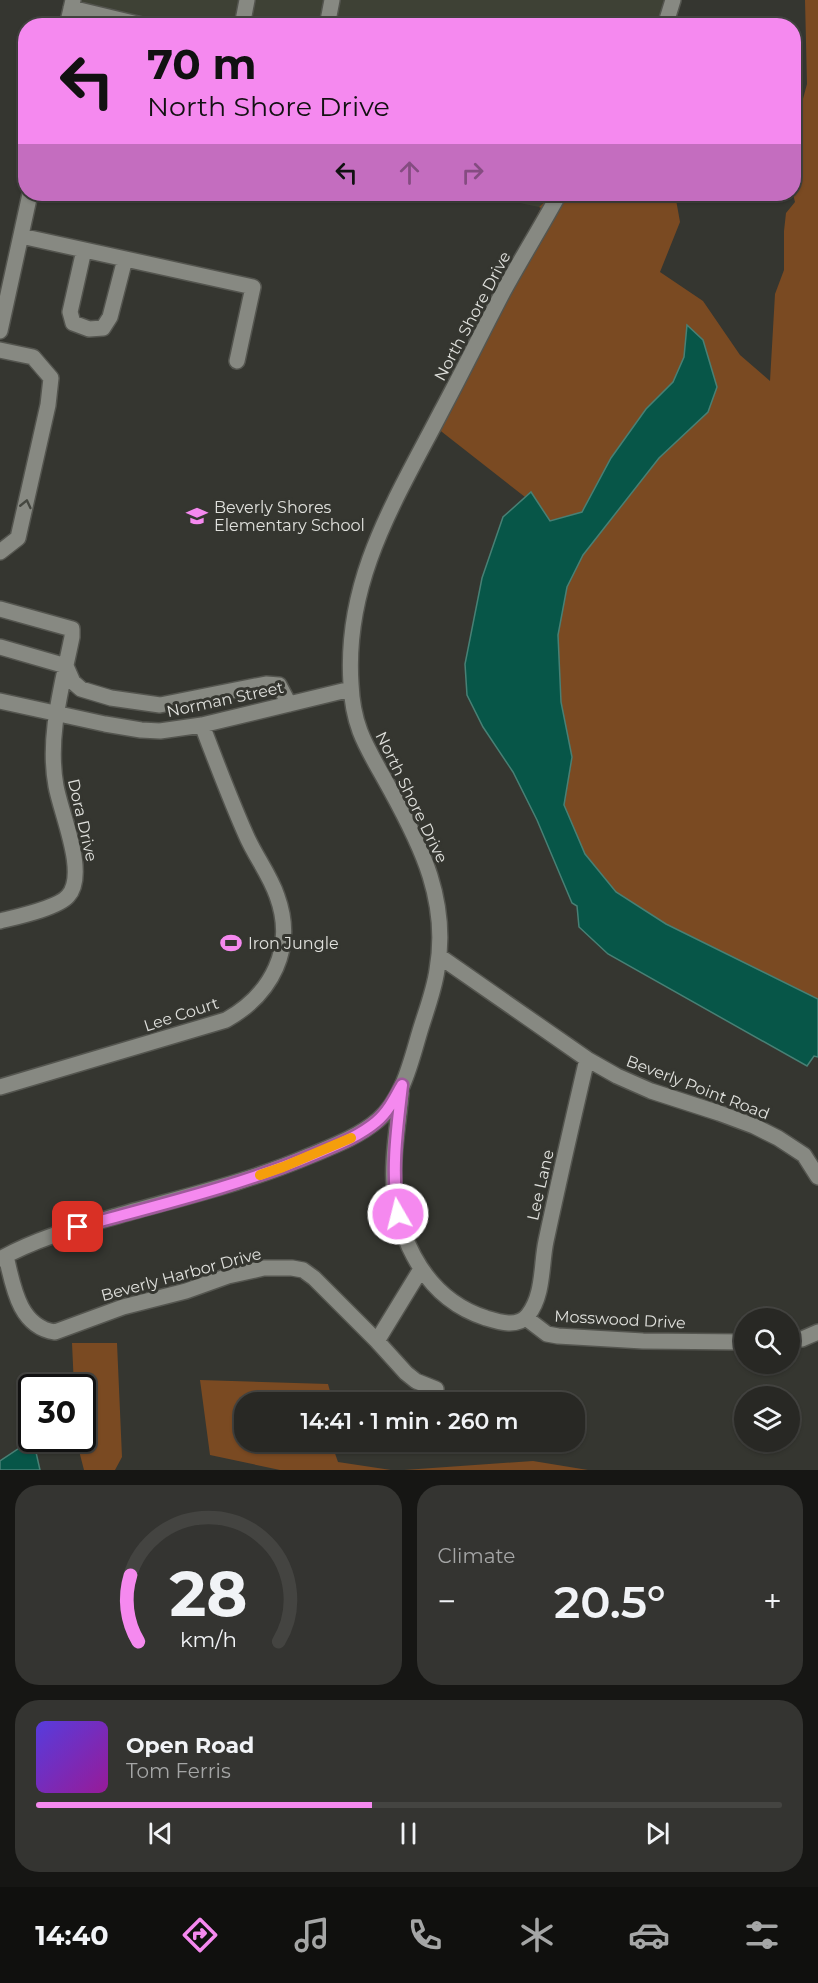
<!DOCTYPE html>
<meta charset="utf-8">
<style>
:root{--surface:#282824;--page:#343431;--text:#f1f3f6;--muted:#a5a6a6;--line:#444441;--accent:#f589ef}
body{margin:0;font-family:Montserrat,sans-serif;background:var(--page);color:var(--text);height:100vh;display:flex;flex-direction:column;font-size:22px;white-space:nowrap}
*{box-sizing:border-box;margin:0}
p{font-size:20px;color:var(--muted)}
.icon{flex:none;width:33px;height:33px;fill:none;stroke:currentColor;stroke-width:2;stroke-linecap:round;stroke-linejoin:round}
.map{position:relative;height:1470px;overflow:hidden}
.details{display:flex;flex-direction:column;gap:15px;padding:15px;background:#161614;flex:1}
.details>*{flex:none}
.top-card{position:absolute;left:18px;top:18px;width:783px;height:183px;border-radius:24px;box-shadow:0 2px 4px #0004,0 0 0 2px var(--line);background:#f589ef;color:#111;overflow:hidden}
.tools{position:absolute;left:734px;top:1308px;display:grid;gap:12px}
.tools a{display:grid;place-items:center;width:66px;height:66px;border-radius:50%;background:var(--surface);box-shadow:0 2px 4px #0004,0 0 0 2px var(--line);font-size:30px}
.speed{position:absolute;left:18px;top:1374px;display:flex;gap:12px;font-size:30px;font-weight:700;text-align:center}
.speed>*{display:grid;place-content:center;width:78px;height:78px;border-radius:50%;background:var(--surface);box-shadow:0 2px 4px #0004,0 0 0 2px var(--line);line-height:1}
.speed .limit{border:3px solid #111;border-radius:9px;background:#fff;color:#111}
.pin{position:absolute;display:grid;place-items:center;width:51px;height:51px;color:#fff;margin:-26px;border-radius:12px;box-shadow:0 3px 9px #0006}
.me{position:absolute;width:66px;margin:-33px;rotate:352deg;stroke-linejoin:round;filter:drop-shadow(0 0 4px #0008)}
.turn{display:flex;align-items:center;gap:21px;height:126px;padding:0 30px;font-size:27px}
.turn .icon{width:78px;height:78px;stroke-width:2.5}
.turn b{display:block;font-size:42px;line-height:51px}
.lanes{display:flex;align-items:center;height:57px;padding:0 30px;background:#0003;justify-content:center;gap:30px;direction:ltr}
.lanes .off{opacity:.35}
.big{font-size:45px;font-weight:600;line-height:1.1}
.details .tile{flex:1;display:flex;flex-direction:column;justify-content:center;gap:9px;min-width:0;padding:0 21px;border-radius:24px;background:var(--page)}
.details .dial{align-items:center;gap:0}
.dial svg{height:156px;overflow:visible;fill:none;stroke:var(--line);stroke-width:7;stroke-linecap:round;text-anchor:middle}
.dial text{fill:var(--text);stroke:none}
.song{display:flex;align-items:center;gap:18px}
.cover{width:72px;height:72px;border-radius:9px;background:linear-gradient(135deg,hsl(250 70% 55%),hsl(300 70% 35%))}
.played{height:6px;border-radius:3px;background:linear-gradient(90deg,var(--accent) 45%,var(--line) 45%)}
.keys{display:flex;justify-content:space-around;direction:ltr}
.heat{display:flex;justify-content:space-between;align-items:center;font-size:33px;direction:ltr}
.details .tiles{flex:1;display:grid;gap:15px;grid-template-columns:1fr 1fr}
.tile:last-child{grid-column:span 2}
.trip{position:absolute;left:234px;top:1392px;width:351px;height:60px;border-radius:24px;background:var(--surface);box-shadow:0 2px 4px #0004,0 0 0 2px var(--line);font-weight:600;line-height:60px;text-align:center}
.tabs{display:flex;height:96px;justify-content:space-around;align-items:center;background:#10100e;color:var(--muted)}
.tabs .icon{width:42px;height:42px}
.tabs .on{color:var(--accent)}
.tabs b{font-size:27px;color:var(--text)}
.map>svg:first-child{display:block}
.built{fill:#3e4135}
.green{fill:#7a4a22}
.water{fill:#075648;stroke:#488075;stroke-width:1.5}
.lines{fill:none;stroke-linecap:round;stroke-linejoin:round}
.minor-casing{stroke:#54554f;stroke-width:18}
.minor{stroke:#878982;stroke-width:15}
.oneway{stroke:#454740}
.route-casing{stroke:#9f599b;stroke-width:15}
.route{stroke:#f589ef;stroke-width:10}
.slow{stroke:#f59e0b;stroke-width:10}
.labels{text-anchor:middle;stroke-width:6;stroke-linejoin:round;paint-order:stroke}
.street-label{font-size:16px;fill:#e0e1dd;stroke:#353630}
.poi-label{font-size:16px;fill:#e0e1dd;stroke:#353630;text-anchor:start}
</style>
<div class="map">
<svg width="818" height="1470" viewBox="0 0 818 1470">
<rect width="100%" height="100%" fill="#353630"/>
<path class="built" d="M80,0H670L664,26H75Z
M478,194H553L539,207Z"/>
<path class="green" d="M805,0H818V999L666,924L616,892L585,854L564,805L572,757L561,702L558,635L567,587L583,555L659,458L708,412L687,326L684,357L673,382L646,409L611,458L582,512L550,522L531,492L525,497L428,421L541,208L539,207L553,194H675L680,222L660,272L703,301L740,355L770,381L775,294L784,270V231L786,213L795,202L793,194L794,132L807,84Z
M72,1343H117L122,1457L115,1470H84L76,1439L82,1438V1388L74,1387Z
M200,1380L328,1384L333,1402H244V1442H331L338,1462L391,1470H280L210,1455Z
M533,1461L588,1470H404Z"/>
<path class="water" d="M687,325L703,340L717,387L708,412L659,458L583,555L567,587L558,635L561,702L572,757L564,805L585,854L616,892L666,924L818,999V1057L814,1056L807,1066L608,954L579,927L577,906L572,903L537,820L513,772L483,727L467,695L465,664L482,578L503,517L531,492L550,521L582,512L611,458L646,409L673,382L684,357Z
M33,1439L40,1470H0V1461Z"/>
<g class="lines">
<defs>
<path id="minor" d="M71,8L146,26
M67,26L73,0
M242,26L247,0
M327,26L332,0
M665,26L673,0
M21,236L253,287L237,361
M84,250L70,312L73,323L89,329L103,328L110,317L125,259
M0,331L30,194
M0,350L33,357L51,378L48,405L18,538L0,552
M0,609L72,629V637C62,686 47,737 56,786C61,814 88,874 68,896C58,908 16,917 0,921
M0,647L66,666
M66,666L73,682L81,689L111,698L160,705L266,684L279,685L289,704
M0,701L105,724L141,730L160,731L202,725L351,689
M439,956L587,1059L617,1076L651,1091L719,1113L754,1126L778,1138L804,1155L818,1177
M0,1087L226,1020C272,994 296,948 277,896C270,875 255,856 246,835C230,799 216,762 202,725
M401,1093C399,1116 395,1139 394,1161C390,1226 420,1297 486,1318C499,1322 518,1328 528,1315C544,1295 541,1264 546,1241C559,1180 573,1119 587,1059
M6,1256C13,1286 19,1327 55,1332L123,1307L186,1291L228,1276L264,1268H292L303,1270L314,1278L377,1341L406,1373L416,1381L436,1389
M0,1259C37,1238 79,1227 120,1215C183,1197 248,1182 309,1156C333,1146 358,1137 378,1120C403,1099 411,1061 420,1031C426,1011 434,991 437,970C449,902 422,847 390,789C369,750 353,731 351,684C344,580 395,501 441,412C462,373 482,332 503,292C521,259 541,227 559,194
M526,1318L547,1334L558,1336L643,1341L744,1342
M789,1340L802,1339L818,1332
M377,1341L421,1269"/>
</defs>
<use href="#minor" class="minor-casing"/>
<use href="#minor" class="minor"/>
</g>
<defs><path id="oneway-chevron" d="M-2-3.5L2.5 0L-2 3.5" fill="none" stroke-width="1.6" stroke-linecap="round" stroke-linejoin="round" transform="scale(1.5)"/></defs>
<use class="oneway" href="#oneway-chevron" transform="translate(26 504) rotate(-77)"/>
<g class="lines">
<defs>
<path id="route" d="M78,1227C158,1205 239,1186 315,1154C336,1145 358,1137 376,1122C388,1112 395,1098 402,1085C397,1129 391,1169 398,1214"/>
</defs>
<use href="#route" class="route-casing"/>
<use href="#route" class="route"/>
<path class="slow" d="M260,1175L283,1167L351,1138"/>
</g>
<defs>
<symbol id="school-bare" viewBox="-9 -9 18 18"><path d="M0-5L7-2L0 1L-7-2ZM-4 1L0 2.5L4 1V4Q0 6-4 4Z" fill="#f589ef" stroke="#353630" stroke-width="2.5" paint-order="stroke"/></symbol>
<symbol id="stadium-bare" viewBox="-9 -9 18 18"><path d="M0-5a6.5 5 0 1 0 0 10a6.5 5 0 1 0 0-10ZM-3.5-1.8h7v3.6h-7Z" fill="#f589ef" stroke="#353630" stroke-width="2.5" paint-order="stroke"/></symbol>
</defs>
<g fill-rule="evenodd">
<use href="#school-bare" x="182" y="501" width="30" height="30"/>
<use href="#stadium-bare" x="216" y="928" width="30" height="30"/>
</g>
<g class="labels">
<g class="street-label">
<text transform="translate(472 316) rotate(-62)" y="6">North Shore Drive</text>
<text transform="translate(225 699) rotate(-12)" y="6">Norman Street</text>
<text transform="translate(412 797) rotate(64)" y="6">North Shore Drive</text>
<text transform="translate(83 820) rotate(77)" y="6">Dora Drive</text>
<text transform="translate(181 1014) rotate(-18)" y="6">Lee Court</text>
<text transform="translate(698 1087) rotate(21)" y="6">Beverly Point Road</text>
<text transform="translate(540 1185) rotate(-77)" y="6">Lee Lane</text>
<text transform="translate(181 1274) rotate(-15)" y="6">Beverly Harbor Drive</text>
<text transform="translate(620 1319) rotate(3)" y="6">Mosswood Drive</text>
</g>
<g class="poi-label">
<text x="214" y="513">Beverly Shores<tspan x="214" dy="18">Elementary School</tspan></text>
<text x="248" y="949">Iron Jungle</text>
</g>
</g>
</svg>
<div class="tools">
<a><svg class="icon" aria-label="search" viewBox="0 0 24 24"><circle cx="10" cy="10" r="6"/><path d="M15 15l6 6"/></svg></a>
<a><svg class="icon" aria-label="layers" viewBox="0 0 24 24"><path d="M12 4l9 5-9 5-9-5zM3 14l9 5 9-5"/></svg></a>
</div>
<div class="speed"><div class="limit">30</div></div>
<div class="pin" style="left:78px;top:1227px;background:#d93025"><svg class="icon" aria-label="arrive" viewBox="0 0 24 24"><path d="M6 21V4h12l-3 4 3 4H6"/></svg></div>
<svg class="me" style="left:398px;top:1214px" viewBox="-20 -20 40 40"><circle r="17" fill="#f589ef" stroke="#fff" stroke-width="3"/><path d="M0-11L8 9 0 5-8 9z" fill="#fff"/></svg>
<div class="trip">14:41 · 1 min · 260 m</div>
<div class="top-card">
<div class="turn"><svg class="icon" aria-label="left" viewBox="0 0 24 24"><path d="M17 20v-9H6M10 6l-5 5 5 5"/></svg><div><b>70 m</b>North Shore Drive</div></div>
<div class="lanes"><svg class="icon" aria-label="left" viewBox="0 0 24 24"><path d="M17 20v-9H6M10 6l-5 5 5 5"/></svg><svg class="icon off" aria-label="ahead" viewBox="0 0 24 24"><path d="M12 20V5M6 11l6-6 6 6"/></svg><svg class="icon off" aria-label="right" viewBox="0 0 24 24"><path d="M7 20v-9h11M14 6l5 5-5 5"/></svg></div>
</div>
</div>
<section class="details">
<div class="tiles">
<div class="tile dial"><svg viewBox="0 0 100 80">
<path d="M14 69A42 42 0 1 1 86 69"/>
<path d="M14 69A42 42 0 0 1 10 35" stroke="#f589ef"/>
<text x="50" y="56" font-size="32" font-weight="700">28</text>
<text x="50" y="72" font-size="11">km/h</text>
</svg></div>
<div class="tile"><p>Climate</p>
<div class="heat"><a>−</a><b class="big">20.5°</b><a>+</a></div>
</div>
<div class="tile">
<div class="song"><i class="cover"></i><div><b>Open Road</b><p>Tom Ferris</p></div></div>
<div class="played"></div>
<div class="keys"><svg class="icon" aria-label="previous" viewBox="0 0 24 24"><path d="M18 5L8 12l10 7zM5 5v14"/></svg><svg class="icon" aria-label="pause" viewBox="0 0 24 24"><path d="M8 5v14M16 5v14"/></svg><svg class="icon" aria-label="next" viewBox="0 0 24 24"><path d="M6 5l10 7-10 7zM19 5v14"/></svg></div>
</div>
</div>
</section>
<nav class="tabs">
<b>14:40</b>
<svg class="icon on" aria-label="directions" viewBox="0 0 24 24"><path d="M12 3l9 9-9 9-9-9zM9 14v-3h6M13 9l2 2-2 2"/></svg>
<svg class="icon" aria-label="music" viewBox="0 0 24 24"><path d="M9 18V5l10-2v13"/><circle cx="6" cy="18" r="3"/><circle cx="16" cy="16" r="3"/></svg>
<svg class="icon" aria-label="phone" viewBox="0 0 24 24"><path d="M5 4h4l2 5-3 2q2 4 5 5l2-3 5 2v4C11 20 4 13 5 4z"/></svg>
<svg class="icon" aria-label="climate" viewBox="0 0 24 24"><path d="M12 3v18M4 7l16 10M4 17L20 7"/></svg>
<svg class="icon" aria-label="car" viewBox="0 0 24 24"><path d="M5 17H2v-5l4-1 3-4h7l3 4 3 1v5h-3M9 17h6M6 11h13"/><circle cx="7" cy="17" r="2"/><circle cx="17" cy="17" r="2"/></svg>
<svg class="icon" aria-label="filters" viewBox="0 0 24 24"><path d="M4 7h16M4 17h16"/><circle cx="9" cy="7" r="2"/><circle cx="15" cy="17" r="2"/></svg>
</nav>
